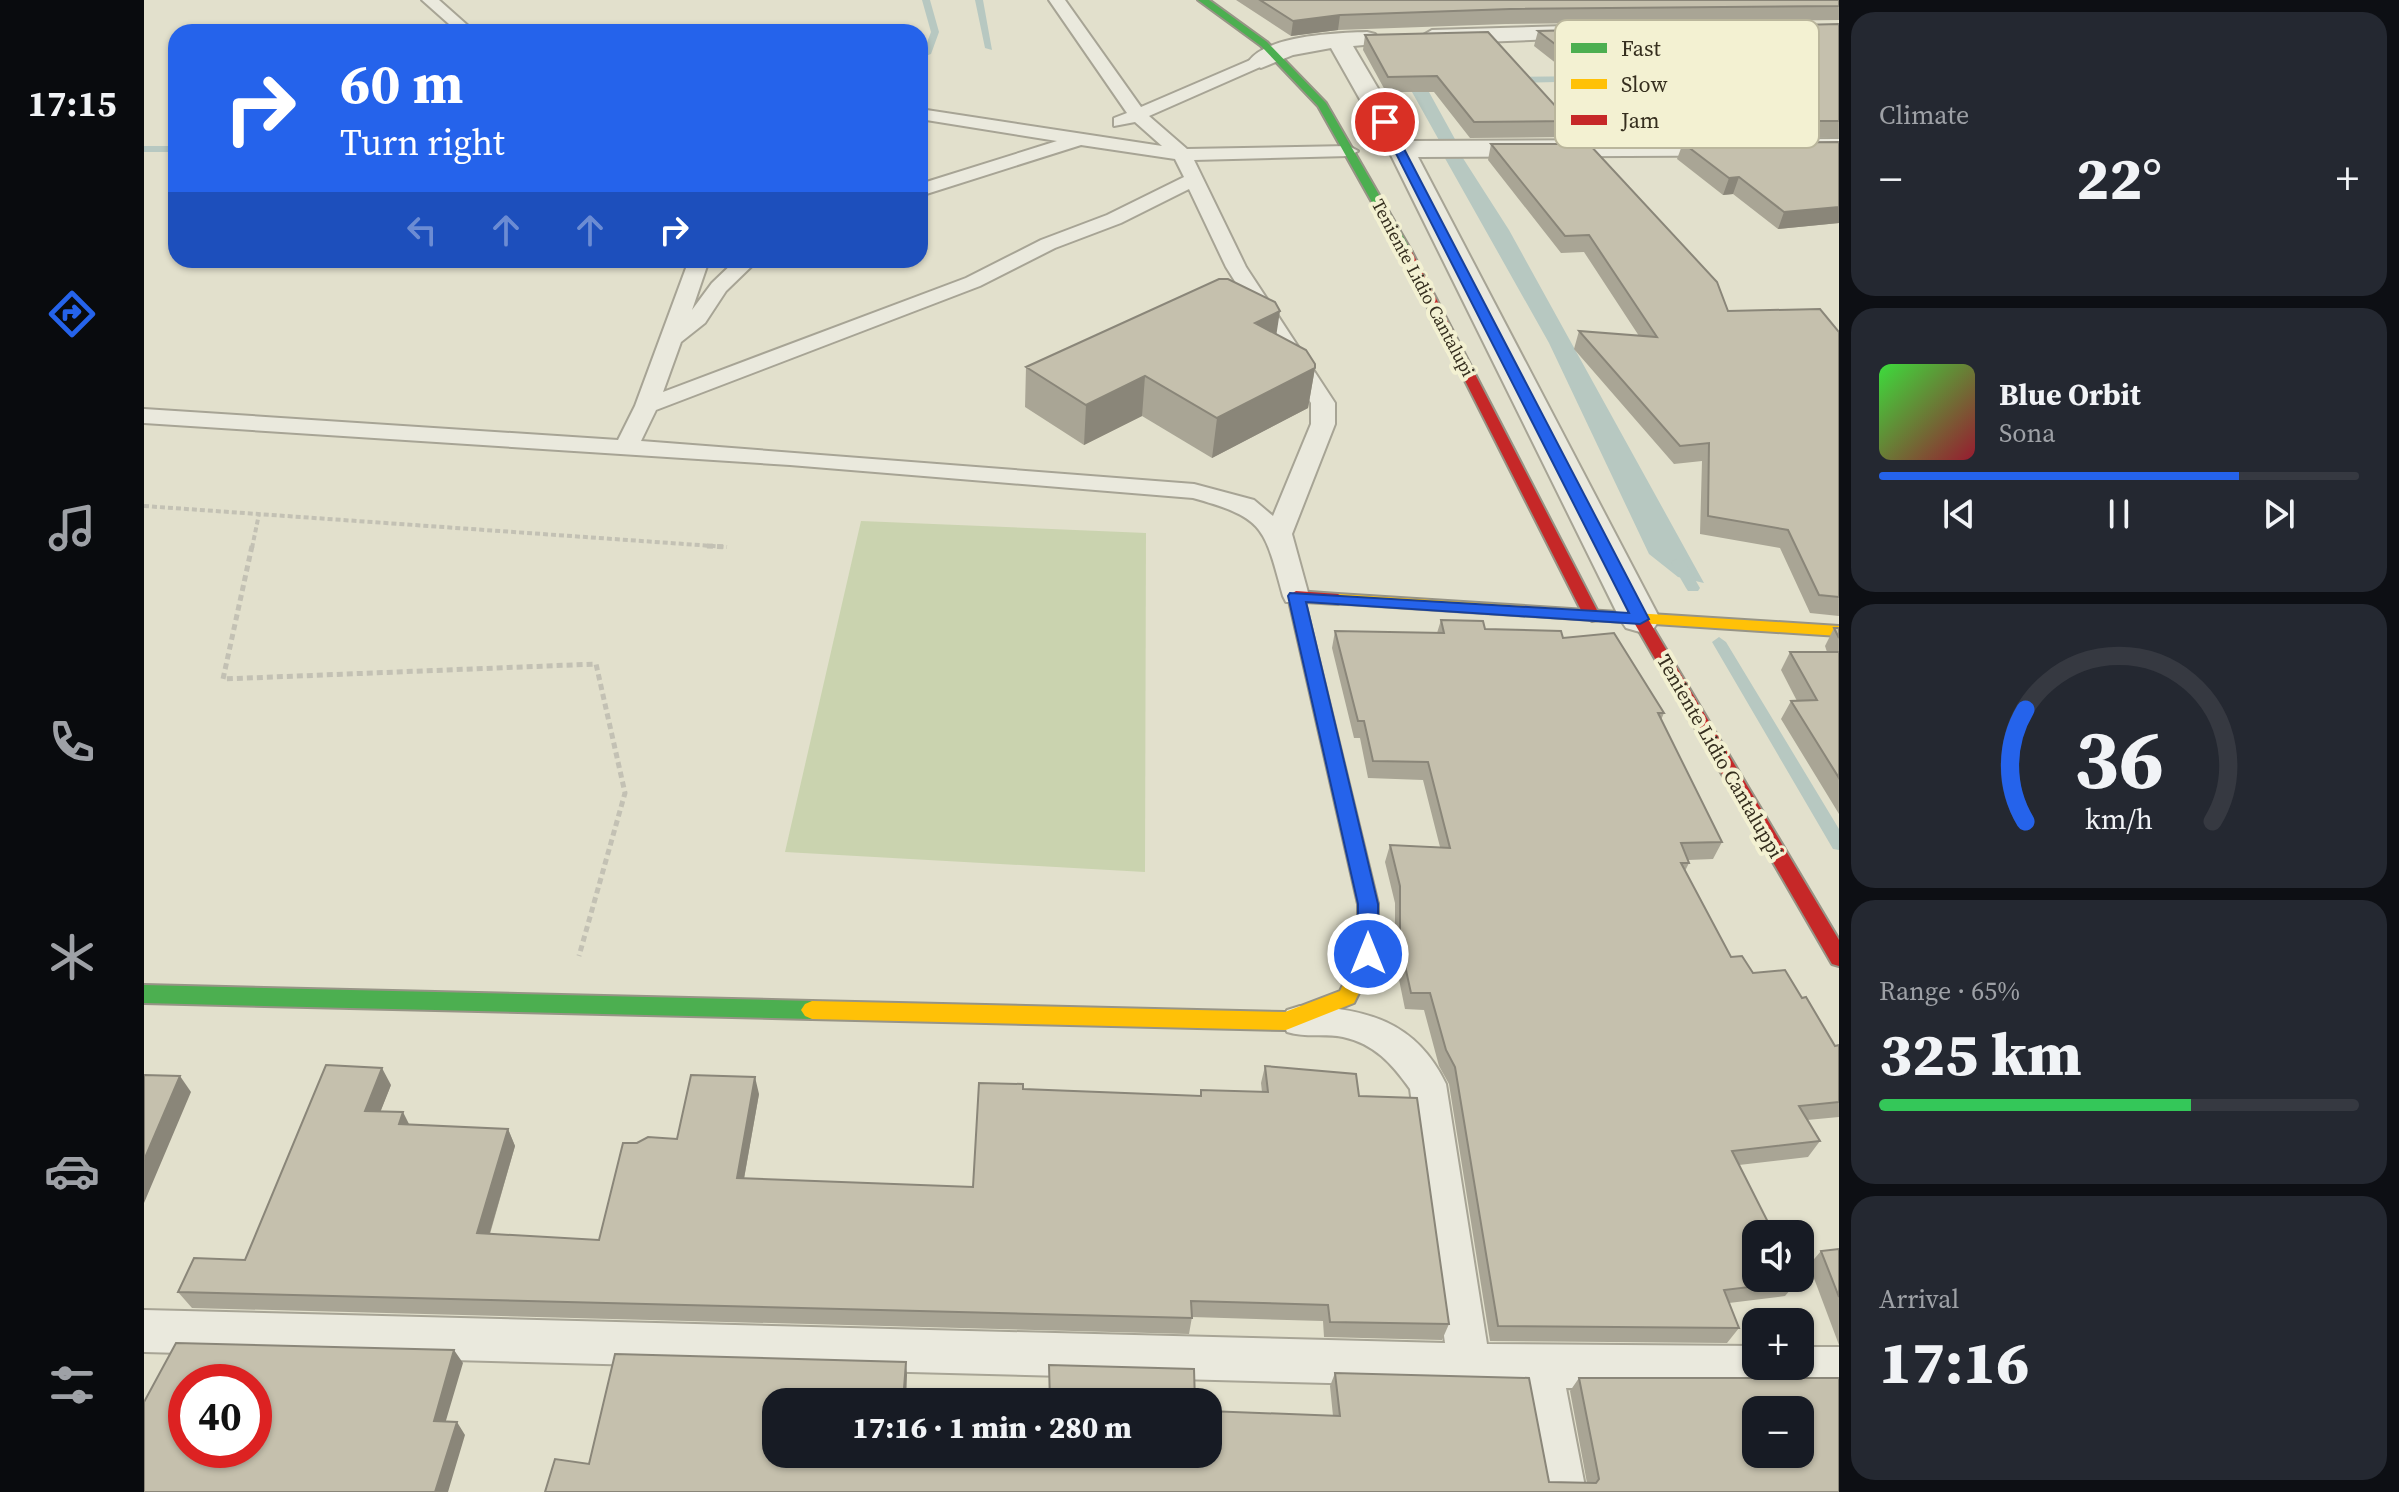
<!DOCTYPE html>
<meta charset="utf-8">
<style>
:root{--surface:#171b24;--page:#242831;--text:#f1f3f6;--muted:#9ea1a6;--line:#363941;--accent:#2563eb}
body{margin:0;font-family:"Source Serif 4",serif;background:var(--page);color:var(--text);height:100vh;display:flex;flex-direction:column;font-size:30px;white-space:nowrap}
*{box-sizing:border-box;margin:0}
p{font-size:26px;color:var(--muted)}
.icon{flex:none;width:44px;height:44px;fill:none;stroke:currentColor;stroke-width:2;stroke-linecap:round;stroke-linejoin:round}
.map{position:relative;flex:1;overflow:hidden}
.side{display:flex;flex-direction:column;gap:12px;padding:12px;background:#0d0f14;width:560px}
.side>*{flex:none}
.top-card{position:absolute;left:24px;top:24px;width:760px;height:244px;border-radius:24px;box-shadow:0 2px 6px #0004;background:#2563eb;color:#fff;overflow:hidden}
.tools{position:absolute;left:1598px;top:1220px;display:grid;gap:16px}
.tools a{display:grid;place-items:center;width:72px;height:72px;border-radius:16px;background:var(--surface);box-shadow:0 2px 6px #0004;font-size:40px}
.speed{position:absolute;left:24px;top:1364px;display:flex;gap:16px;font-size:40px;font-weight:700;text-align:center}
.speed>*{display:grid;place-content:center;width:104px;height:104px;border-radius:50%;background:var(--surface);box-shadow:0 2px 6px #0004;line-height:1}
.speed .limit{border:12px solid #d22;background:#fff;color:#111}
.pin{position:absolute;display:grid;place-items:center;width:68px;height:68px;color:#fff;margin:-34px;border:4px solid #fff;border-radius:50%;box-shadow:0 2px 8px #0007}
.me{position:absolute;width:88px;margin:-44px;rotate:0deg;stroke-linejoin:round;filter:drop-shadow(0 0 6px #0008)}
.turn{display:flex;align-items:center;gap:28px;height:168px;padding:0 40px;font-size:36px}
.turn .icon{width:104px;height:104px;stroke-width:2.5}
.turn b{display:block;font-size:56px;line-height:68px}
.lanes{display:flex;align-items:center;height:76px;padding:0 40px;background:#0003;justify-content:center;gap:40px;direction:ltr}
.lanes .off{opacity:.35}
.big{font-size:60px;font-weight:800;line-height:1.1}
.side .card{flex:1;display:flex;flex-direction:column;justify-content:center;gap:12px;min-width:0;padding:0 28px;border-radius:24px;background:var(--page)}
.side .dial{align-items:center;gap:0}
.dial svg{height:208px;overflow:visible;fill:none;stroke:var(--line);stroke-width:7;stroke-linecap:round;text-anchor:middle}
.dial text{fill:var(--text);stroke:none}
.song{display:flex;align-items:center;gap:24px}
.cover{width:96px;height:96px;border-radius:12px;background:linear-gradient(135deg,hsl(120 70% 55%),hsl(350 70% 35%))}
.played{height:8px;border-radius:4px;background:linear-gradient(90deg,var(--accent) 75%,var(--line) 75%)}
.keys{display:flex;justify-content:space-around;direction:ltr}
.heat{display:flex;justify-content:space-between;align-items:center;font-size:44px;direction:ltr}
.charge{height:12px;border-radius:6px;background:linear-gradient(90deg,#34c759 65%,var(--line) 0)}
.trip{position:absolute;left:618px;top:1388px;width:460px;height:80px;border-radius:24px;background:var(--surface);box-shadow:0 2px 6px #0004;font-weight:800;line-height:80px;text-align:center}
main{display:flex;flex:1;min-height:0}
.tab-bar{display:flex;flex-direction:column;width:144px;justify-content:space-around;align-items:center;background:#090b0e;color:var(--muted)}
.tab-bar .icon{width:56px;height:56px}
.tab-bar .current{color:var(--accent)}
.tab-bar b{font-size:36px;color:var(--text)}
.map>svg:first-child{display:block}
.green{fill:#cad3af}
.water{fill:#b7c8c1}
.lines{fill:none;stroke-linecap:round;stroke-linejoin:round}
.stream{fill:#b7c8c1;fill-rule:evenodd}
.lane-casing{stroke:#a7a495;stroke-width:4}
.street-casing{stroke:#a7a495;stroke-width:4}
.fast-casing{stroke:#979486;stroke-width:4}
.slow-casing{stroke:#979486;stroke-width:4}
.jam-casing{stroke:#979486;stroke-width:4}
.path-far1{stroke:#c3c1b4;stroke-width:4;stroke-dasharray:5 3;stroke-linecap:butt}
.path{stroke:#c3c1b4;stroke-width:5;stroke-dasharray:6 4;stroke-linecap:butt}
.lane{fill:#eae9dd;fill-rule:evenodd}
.street{fill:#eae9dd;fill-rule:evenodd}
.fast{fill:#4caf50;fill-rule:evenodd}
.slow{fill:#ffc107;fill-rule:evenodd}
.jam{fill:#c62828;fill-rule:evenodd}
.wall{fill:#a9a595}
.shaded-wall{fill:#8a8679}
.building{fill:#c5c0ad;stroke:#8a8679;stroke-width:2;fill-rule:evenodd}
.route{fill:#2563eb;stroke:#184099;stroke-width:2}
.labels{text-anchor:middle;stroke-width:8;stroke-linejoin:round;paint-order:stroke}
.far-street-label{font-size:18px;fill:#352e1e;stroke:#f3f1d2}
.street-label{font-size:20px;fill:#352e1e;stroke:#f3f1d2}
.key{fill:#f3f1d2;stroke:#bab69c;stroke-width:2}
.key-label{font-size:22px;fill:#352e1e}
</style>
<main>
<nav class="tab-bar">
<b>17:15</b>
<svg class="icon current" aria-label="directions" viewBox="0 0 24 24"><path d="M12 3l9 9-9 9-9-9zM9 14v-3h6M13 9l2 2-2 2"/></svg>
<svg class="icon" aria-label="music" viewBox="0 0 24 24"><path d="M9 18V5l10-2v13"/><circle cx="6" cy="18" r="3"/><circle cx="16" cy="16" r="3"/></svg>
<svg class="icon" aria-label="phone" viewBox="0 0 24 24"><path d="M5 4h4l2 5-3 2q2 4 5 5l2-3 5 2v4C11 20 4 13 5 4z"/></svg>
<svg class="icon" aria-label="climate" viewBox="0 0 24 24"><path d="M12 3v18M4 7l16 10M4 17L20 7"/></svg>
<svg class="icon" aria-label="car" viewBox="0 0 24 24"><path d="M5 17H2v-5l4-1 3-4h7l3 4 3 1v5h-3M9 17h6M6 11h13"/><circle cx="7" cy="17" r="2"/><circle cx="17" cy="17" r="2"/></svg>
<svg class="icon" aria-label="filters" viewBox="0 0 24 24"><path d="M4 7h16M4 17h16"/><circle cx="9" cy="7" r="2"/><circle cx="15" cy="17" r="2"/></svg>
</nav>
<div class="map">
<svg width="1695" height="1492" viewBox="0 0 1695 1492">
<rect width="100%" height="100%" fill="#e2e0cc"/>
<path class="green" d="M717,521L1002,533L1001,872L641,852Z"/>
<path class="water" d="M1240,42L1258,43L1312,141L1296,142Z
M1315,152L1365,230L1560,583L1534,577L1505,554L1405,343L1298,153Z"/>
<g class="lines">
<path class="stream" d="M778,0H786L795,32L787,54L776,58V52L780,50L787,32Z
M831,0H839L848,50L841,48Z
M1454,76L1458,79L1457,81L1365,83L1361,80L1365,77Z
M0,146H32V152H0Z
M1534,558L1539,559L1556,588L1554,591H1544L1542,588L1527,562Z
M1575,637L1582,642L1695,829V850L1689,849L1568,642Z"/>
<defs>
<path id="lane" d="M278,0H295L331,32H314Z
M905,0H921L997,107L1111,58H1123V64L1005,116L1043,149L1205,146L1214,151L1205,156L1050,160L1102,267L1191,403V424L1148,534L1165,596L1162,602H1142L1139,596C1120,527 1121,518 1049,498L646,465L0,423V409L474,440L491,406L545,260H565L548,310L568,283L592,260H614L582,291L561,323L537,342L519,392L822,278L897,240L963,215L1040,177L1031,159L937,145L776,196V184L913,141L776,119V109L1018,146L991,122L970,126V118L983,113ZM1045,189L1082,267L1167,403V424L1129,516L1110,500L1050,484L497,441L512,410L836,286L911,248L977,223Z
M1156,1006C1221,1008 1272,1021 1302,1084L1343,1344L1612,1346V1366H1656V1347H1695V1389L1422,1388L1442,1492H1398L1379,1388L0,1352V1310L1301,1343L1266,1089C1248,1064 1231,1044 1199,1037C1180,1033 1162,1038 1143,1032L1138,1021L1143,1010Z"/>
<path id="street" d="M1455,25L1463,27L1466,32L1463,37L1288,44L1276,37L1288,30Z
M1223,32L1231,34L1235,39L1231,44L1209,46L1265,141L1695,139V155L1274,157L1516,619L1510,628L1496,632L1482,628L1476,619L1244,149L1187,48L1149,55L1117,68L1105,61C1124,35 1193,33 1223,32Z"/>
<path id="fast" d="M1054,0H1065L1123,42L1182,103L1268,252L1266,255L1256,252L1174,106L1117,46Z
M0,985L668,1001L675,1004L679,1010L675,1016L668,1019L0,1003Z"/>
<path id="slow" d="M1194,594L1695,626V636L1188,603L1186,599L1188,595Z
M1224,896L1231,898L1234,904V954L1210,1003L1142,1030L668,1019L661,1016L657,1010L661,1004L668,1001L1141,1012L1196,991L1214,954V904L1217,898Z"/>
<path id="jam" d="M1262,248L1268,252L1456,616L1454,620L1448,621L1440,616L1256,252Z
M1152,591L1194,594L1202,599L1194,604L1161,602L1234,904L1231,910L1224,912L1217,910L1214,904L1144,596Z
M1496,614L1504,619L1695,940V966L1688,964L1488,619Z"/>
</defs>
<use href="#lane" class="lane-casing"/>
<use href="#street" class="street-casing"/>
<use href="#fast" class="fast-casing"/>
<use href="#slow" class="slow-casing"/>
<use href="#jam" class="jam-casing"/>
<path class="path-far1" d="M0,506L583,547
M108,548L115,514"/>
<path class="path" d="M108,546L79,679L452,664L481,793L435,956
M563,546L583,547"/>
<use href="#lane" class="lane"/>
<use href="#street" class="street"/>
<use href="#fast" class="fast"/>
<use href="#slow" class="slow"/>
<use href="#jam" class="jam"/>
</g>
<path class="wall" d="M1092,0H1695V20L1362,24L1194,30L1147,36Z
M1695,24V137H1506L1390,46L1394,31Z
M1221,35L1425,121L1421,137L1326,138L1290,92H1242L1219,50Z
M1695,142V223L1634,229L1589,194L1579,195L1533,159L1539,143Z
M1347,144L1584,311L1695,332V616L1666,613L1636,548L1556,534L1558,461L1530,464L1430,349L1435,331L1495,336L1440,252L1417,253L1344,160Z
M1133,335L1171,368L1164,408L1068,458L998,416L940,445L881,407L882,367Z
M1297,620L1341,629L1419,638L1520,713L1517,720L1578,842L1569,859L1544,860L1545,863L1541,871L1587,957L1609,973L1658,998L1691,1046L1695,1045V1117L1663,1120L1676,1141L1664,1157L1595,1165L1654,1281L1641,1296L1585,1303L1595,1328L1583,1343L1346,1341L1305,1084L1295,1066L1280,1010L1261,1009L1251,960V903L1241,862L1246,845L1296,847L1279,780L1224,778L1216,738H1210L1188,648L1191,631L1293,633Z
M1690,628H1695V814L1637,719L1647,701H1653L1637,670L1646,652H1683L1681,646Z
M1121,1066L1215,1096L1305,1324L1298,1340L1180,1337L1179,1321L1048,1317L1045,1334L48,1308L34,1292L101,1260L247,1085L236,1112L266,1125L364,1129L371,1146L346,1234L455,1240L493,1143L533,1139L615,1094L600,1179L829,1187L879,1089L1056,1096L1057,1090L1118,1092L1117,1083Z
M1695,1249V1345L1665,1265L1677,1251Z
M1191,1373L1405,1482L1443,1483L1426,1391L1435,1378L1695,1492L445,1464L763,1375L632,1454H1064L1189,1416L1186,1386Z"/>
<path class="shaded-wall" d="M1196,15L1194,30L1147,36L1149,21Z
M1595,177L1589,194L1579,195L1585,178Z
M1695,207V223L1634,229L1640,212Z
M1136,311L1130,350L1111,323Z
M1171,368L1164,408L1068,458L1073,418Z
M1001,376L998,416L940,445L942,405Z
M238,1068L247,1085L230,1128L221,1111Z
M36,1076L47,1092L0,1203V1160Z
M611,1077L615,1094L597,1195L593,1178Z
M259,1112L268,1130L255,1124Z
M364,1129L371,1146L341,1249L333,1233Z
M310,1350L319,1363L298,1434L290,1421Z
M762,1362L763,1375L762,1402H759Z
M313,1422L321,1435L304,1492H291Z"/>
<path class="building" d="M1116,0H1695V6L1366,9L1196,15L1149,21Z
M1695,24V121H1511L1394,31Z
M1344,32L1425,121L1330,122L1293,76L1244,77L1221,35Z
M1695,142V207L1640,212L1595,177L1585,178L1539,143Z
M1347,144H1445L1573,282L1584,311L1676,309L1695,332V597L1675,595L1644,530L1564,516L1565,443L1536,446L1435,331L1513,337L1445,235L1421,236Z
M1075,279H1084L1131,302L1136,311L1111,323L1162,350L1171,364V368L1073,418L1001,376L942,405L882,367Z
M1297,620L1339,621L1341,629L1417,631L1419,638L1470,633L1520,713H1514L1578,842L1537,843L1545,863H1537L1587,957L1598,956L1609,973L1641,970L1658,998L1662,997L1691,1046L1695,1045V1102L1655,1106L1676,1141L1588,1151L1630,1234H1612V1278H1652L1654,1281L1580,1290L1595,1328L1354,1326L1311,1067L1302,1050L1286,993H1267L1256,943V886L1246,845L1306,848L1284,762L1229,761L1220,721H1214L1191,631L1300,633Z
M1690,628H1695V638Z
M1646,652H1695V778L1647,701L1673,700Z
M182,1065L238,1068L221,1111L259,1112L255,1124L364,1129L333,1233L455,1240L479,1143H493L504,1137L533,1139L547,1075L611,1077L593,1178L829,1187L835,1083L879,1084V1089L1057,1096V1090L1124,1092L1121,1066L1212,1074L1215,1096L1273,1098L1305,1324L1186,1322L1184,1305L1047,1301L1048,1318L34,1292L50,1258L101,1260Z
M0,1075L36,1076L0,1160Z
M1695,1249V1297L1677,1251Z
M32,1343L310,1350L290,1421L313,1422L291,1492H0V1402ZM42,1382H110V1450H42Z
M471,1354L762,1362L759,1402H632V1454H1064V1411L1196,1416L1191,1373L1385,1378L1405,1482L1452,1483L1455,1479L1435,1378H1695V1492H401L411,1459L445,1464ZM1612,1410H1656V1454H1612Z
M905,1365L1050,1369L1051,1402H906Z"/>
<path class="route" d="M1241,119L1246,122L1505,619L1496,624L1162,602L1234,904V954L1224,963L1214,954V904L1144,596L1146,593L1485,613L1236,122Z"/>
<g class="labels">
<g class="far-street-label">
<text transform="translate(1279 288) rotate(62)" y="6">Teniente Lidio Cantalupi</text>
</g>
<g class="street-label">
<text transform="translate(1576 756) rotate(60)" y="7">Teniente Lidio Cantaluppi</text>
</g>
</g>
<rect x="1411" y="20" width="264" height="128" rx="12" class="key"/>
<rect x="1427" y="43" width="36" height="10" fill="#4caf50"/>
<rect x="1427" y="79" width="36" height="10" fill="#ffc107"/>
<rect x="1427" y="115" width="36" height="10" fill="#c62828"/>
<g class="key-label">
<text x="1477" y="56">Fast</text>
<text x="1477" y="92">Slow</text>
<text x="1477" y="128">Jam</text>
</g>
</svg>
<div class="tools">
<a><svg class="icon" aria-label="sound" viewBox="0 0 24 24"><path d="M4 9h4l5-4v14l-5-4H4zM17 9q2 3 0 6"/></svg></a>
<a>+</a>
<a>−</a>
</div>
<div class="speed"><div class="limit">40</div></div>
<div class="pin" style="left:1241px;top:122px;background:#d93025"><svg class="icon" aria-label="arrive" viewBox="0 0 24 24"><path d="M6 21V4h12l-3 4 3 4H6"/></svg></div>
<svg class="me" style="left:1224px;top:954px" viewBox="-20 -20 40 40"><circle r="17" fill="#2563eb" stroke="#fff" stroke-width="3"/><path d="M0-11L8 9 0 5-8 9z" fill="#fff"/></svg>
<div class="trip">17:16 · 1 min · 280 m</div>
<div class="top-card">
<div class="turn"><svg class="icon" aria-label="right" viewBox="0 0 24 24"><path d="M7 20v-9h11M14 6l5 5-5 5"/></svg><div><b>60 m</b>Turn right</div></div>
<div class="lanes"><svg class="icon off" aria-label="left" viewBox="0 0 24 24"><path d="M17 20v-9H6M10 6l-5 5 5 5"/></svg><svg class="icon off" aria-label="ahead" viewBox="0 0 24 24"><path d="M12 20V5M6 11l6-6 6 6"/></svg><svg class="icon off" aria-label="ahead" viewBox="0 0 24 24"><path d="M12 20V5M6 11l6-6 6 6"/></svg><svg class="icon" aria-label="right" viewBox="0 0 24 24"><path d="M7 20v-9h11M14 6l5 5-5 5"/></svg></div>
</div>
</div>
<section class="side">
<div class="card"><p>Climate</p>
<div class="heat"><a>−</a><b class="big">22°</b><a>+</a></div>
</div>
<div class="card">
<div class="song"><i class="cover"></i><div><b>Blue Orbit</b><p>Sona</p></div></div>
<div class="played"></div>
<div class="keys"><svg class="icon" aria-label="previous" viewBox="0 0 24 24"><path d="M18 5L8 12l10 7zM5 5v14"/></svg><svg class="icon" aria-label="pause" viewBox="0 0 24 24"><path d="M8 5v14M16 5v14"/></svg><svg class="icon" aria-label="next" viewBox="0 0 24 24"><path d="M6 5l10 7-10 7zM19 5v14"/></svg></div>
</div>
<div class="card dial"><svg viewBox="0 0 100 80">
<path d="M14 69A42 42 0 1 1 86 69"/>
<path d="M14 69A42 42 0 0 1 14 26" stroke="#2563eb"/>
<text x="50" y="56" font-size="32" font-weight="700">36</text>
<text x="50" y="72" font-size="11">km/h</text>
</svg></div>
<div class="card"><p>Range · 65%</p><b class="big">325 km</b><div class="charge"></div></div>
<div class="card"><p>Arrival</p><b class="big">17:16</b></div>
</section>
</main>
